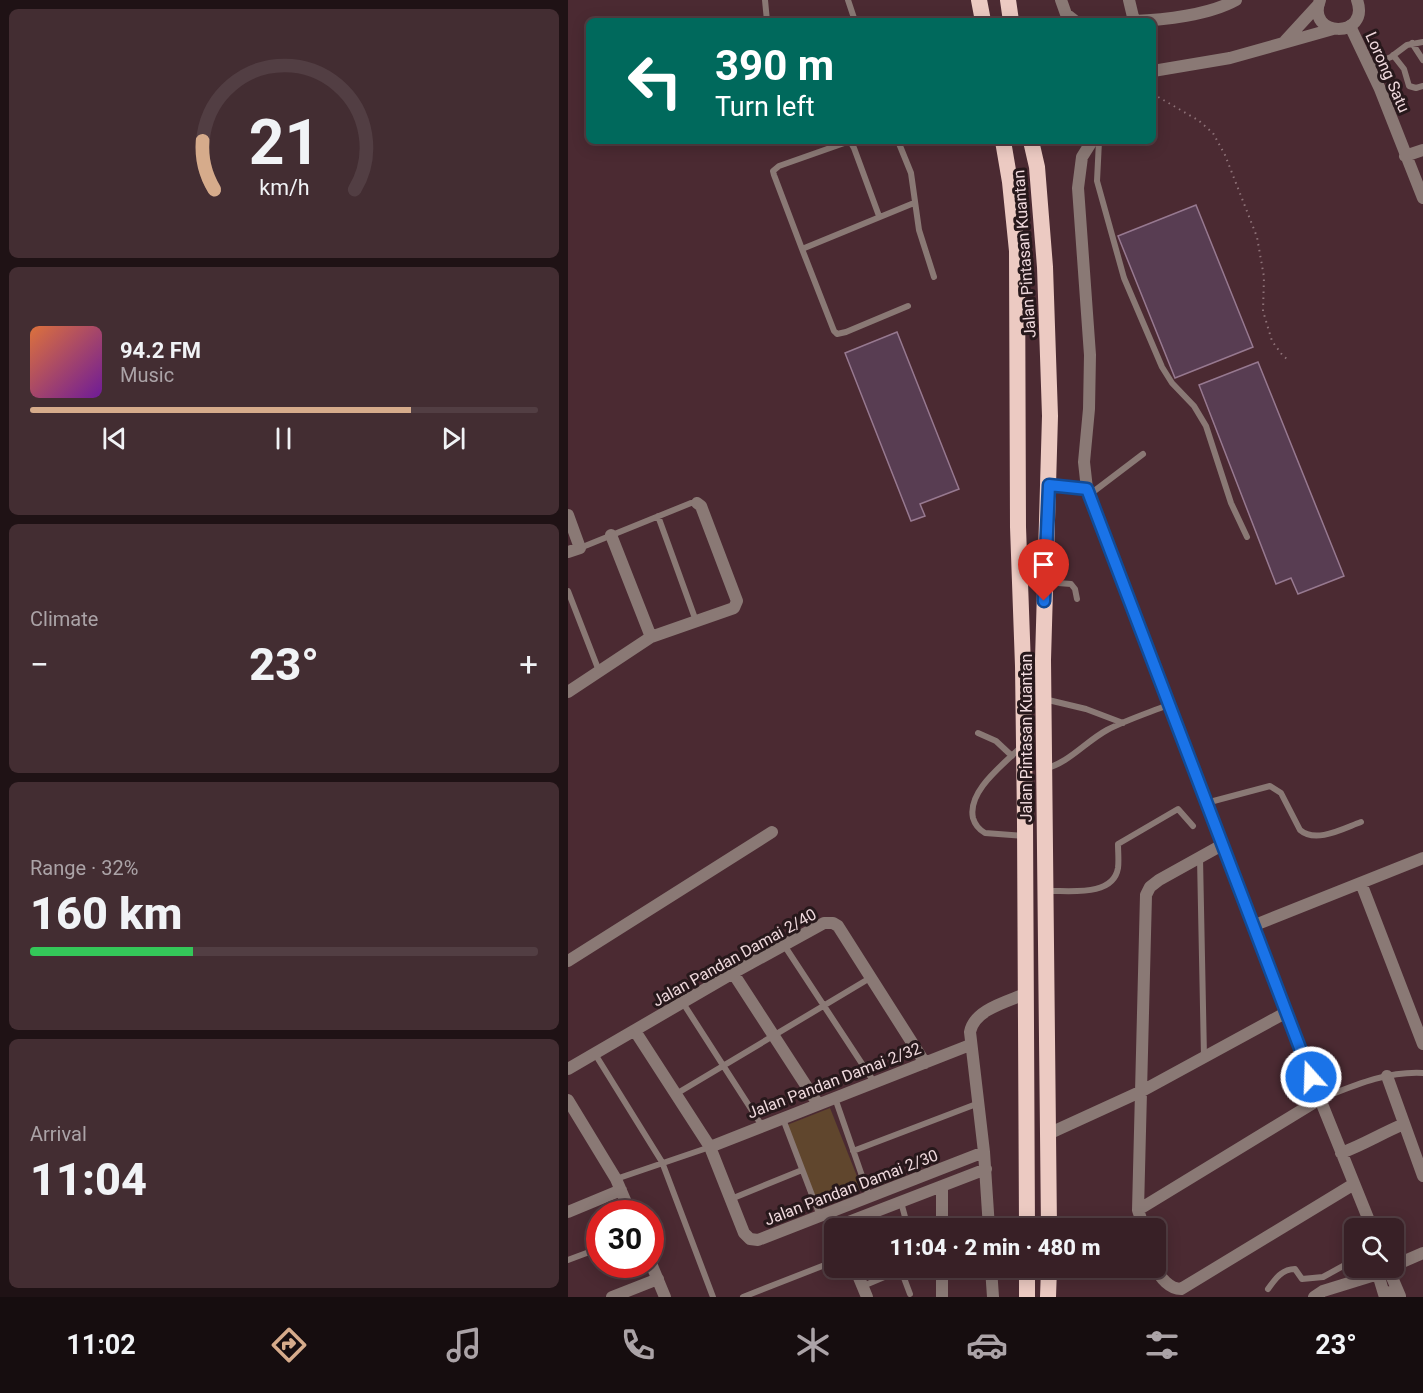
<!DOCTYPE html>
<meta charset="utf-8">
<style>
:root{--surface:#382026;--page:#432d32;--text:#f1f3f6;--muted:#aba3a7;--line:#523e43;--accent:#d6ab8b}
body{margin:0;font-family:Roboto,sans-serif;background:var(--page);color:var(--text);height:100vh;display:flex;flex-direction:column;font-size:22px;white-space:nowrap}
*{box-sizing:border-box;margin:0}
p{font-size:20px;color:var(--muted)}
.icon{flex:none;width:33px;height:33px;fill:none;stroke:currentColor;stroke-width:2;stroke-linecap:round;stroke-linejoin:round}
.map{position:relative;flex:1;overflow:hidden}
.drawer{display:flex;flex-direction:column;gap:9px;padding:9px;background:#1f1215;width:568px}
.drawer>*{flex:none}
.top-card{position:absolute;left:18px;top:18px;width:570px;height:126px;border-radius:9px;box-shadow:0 3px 15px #0003,0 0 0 2px var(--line);background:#00695c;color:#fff;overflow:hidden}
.controls{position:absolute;left:776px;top:1218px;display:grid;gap:12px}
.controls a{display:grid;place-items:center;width:60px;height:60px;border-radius:9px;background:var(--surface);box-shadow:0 3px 15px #0003,0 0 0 2px var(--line);font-size:30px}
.speed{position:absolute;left:18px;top:1200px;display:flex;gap:12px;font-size:30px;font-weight:700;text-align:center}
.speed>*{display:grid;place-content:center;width:78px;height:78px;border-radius:50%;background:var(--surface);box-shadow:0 3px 15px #0003,0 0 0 2px var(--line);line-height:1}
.speed .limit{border:9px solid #d22;background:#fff;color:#111}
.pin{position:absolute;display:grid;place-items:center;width:51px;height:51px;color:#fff;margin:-62px -26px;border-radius:50% 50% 50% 0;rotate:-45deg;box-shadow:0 0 6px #0007}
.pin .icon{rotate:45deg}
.me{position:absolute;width:66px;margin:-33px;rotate:340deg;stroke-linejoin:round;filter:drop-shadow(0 0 4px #0008)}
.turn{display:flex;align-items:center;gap:21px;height:126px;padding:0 30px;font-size:27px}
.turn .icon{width:78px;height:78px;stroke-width:2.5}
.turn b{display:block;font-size:42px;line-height:51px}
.big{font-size:45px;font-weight:800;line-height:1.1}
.drawer .card{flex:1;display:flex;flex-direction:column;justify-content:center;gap:9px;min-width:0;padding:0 21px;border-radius:9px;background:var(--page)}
.drawer .dial{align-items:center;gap:0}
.dial svg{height:156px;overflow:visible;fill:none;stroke:var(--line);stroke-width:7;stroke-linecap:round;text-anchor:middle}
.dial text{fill:var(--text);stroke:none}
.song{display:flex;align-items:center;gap:18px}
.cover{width:72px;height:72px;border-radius:9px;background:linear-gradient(135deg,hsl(20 70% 55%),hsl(280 70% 35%))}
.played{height:6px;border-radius:3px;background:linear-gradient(90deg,var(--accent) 75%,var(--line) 75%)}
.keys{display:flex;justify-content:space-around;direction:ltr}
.heat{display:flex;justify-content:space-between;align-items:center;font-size:33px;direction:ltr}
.charge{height:9px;border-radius:4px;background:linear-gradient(90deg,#34c759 32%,var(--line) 0)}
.trip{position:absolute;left:256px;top:1218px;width:342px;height:60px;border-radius:9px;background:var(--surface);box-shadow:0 3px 15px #0003,0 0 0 2px var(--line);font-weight:800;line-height:60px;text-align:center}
.tabs{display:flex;height:96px;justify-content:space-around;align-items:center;background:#160d0f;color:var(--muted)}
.tabs .icon{width:42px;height:42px}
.tabs .selected{color:var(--accent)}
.tabs b{font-size:27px;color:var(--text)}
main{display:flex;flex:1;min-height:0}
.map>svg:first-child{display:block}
.green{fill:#60462d}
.building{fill:#583d52;stroke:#977990;stroke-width:1.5}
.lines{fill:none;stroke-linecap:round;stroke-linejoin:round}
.path{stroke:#8e7278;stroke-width:2;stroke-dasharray:1.5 4.5;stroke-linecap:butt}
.service{stroke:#8a7975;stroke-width:6}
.minor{stroke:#8a7975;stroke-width:12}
.tertiary{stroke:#8a7975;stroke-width:12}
.trunk{stroke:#eccac2;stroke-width:16}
.route-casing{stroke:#114b97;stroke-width:15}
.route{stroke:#1a73e8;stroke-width:10}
.labels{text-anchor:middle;stroke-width:6;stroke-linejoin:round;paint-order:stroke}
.street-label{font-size:16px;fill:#f0dade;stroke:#27181b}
</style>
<main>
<section class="drawer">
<div class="card dial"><svg viewBox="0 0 100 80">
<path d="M14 69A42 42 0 1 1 86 69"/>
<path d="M14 69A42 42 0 0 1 8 44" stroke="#d6ab8b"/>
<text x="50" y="56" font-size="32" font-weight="700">21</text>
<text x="50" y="72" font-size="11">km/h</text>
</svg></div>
<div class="card">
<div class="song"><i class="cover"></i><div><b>94.2 FM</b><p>Music</p></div></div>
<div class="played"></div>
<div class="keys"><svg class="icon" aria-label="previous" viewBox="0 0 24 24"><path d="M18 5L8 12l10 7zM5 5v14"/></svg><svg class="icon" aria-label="pause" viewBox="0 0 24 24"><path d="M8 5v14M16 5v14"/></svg><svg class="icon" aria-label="next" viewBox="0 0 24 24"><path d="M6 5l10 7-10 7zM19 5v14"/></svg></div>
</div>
<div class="card"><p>Climate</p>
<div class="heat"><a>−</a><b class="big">23°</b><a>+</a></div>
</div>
<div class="card"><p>Range · 32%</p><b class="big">160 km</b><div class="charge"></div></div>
<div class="card"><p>Arrival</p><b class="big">11:04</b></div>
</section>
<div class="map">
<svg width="855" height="1297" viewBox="0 0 855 1297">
<rect width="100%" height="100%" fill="#4b2a32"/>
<path class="green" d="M262,1108L294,1189L251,1206L219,1125Z"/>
<path class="building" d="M628,205L685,347L607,378L550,236Z
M329,332L391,489L352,504L357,516L343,521L277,353Z
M690,362L776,576L730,594L723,578L708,584L631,385Z"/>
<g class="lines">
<path class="path" d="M585,94L630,120L645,133L657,155L689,237L696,277L695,311L704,341L715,356L722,361"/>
<path class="service" d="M197,0L199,21
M280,0L287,21
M844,43L855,60
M825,55L836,69L841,86L848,88L855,86
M801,66L823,57L839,45L855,42
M330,141L343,173L351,230L366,277
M531,141L529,181L556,278L594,367L604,383L626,406L638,426L663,503L679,537
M234,249L206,175L205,171L211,166L282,141L286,148L311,216
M340,306L278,332L269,334L266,331L234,249L346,203
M521,495L575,454
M90,516L128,621
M12,548L123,503H129
M477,582L503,584L507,589L509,599
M0,591L31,671
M476,699L518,709L555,723
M410,733L428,741L444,756
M453,747C435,765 399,791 405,818C407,825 410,829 417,833L456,836
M476,769C501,763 517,742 539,730C558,720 580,713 600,705
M638,803L702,786L713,793L732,830C748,844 776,828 793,822
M632,858L636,1057
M478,891C499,890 545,898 550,868C551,861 550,852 550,844L610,809L625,826
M216,945L306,1082
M115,1003L194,1126
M27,1054L94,1162L145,1297
M108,1094L302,978
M267,1098L301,1196
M752,1099C785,1086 818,1071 855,1073
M215,1119L252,1216
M285,1151L411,1103
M48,1179L142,1147
M163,1199L234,1170
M333,1202L340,1228
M0,1260L32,1248
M295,1286L333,1270L342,1294
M700,1289C707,1279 714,1269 727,1269L734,1279L755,1277L786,1260
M175,1297L267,1261"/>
<path class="minor" d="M493,0L498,14L507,21
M561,0L566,21
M566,21C596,20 641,15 668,0
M782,26L812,89L855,198
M837,156L855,150
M481,485L519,489L752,1099L804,1228
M519,489L516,462L521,409L522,355L510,188L514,157L524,141
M0,515L12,548L0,552
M43,535L83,637
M0,692L83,637L166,608L169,601L133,506L129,503
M793,883L855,1044
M687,925L855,858
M0,961L204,832
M165,973L250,1104
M67,1031L142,1147L176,1233L182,1239L190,1240L416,1152
M0,1069L165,973L256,923H265L270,926L357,1063
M819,1076L855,1176
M0,1100L48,1179L63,1214
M480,1134L574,1091L719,1012
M142,1147L402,1045
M773,1153C795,1145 814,1133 836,1124
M570,1210L752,1099
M0,1212L53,1190
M270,1226L418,1169
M374,1228V1187
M421,1228L416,1152L402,1032C406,1010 438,1002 457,994
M576,1228L570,1210L578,895L582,887L591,880L654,845
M82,1261L97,1297
M825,1266L855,1253
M287,1268L299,1297
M374,1268V1297
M423,1268L425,1297
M588,1268C592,1278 602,1289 613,1289L786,1184
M820,1268L832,1296
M44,1297L90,1279
M746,1297L755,1291L810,1274L816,1294L829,1290"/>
<path class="tertiary" d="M752,0C737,38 803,39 789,0
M717,41L751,4
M585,71L662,58L765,29"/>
<path class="trunk" d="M411,0L415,21
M440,0L443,21
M435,141L442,182L449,251L450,527L455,666L457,822L459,1228
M463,141L469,167L477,267L482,416L475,660L481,1228
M459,1268V1297
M480,1297L481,1268"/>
</g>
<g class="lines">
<defs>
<path id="route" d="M476,601L481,485L519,489L743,1077"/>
</defs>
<use href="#route" class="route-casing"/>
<use href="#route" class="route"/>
</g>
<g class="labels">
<g class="street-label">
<text transform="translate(820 72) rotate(66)" y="6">Lorong Satu</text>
<text transform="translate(456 254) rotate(-94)" y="6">Jalan Pintasan Kuantan</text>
<text transform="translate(458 738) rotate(-90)" y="6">Jalan Pintasan Kuantan</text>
<text transform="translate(166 957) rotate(-29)" y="6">Jalan Pandan Damai 2/40</text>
<text transform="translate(266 1080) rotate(-21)" y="6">Jalan Pandan Damai 2/32</text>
<text transform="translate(283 1187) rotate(-21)" y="6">Jalan Pandan Damai 2/30</text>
</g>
</g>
</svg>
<div class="controls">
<a><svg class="icon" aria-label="search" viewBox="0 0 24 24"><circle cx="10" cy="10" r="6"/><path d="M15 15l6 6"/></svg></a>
</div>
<div class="speed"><div class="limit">30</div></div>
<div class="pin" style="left:476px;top:601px;background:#d93025"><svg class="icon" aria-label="arrive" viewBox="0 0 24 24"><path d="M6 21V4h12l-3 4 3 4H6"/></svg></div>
<svg class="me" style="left:743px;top:1077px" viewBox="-20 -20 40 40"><circle r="17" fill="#1a73e8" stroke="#fff" stroke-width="3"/><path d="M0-11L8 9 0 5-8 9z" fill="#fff"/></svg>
<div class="trip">11:04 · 2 min · 480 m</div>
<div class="top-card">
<div class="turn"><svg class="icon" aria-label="left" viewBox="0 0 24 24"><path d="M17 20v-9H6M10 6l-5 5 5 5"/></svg><div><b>390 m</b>Turn left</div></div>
</div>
</div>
</main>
<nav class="tabs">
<b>11:02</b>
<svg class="icon selected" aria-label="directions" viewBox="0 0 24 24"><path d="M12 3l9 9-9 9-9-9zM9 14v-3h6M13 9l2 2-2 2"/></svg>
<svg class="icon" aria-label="music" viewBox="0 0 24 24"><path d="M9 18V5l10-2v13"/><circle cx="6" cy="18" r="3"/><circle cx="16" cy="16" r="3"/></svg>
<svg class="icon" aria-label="phone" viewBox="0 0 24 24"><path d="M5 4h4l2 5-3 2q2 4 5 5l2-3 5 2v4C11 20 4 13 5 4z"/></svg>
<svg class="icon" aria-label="climate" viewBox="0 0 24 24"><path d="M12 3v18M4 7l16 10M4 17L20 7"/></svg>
<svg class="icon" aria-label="car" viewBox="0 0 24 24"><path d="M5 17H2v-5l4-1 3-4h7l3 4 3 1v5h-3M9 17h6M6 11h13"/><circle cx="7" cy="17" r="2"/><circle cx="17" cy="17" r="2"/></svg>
<svg class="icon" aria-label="filters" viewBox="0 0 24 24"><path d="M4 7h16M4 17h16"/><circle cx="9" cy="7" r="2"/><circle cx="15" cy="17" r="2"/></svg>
<b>23°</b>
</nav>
